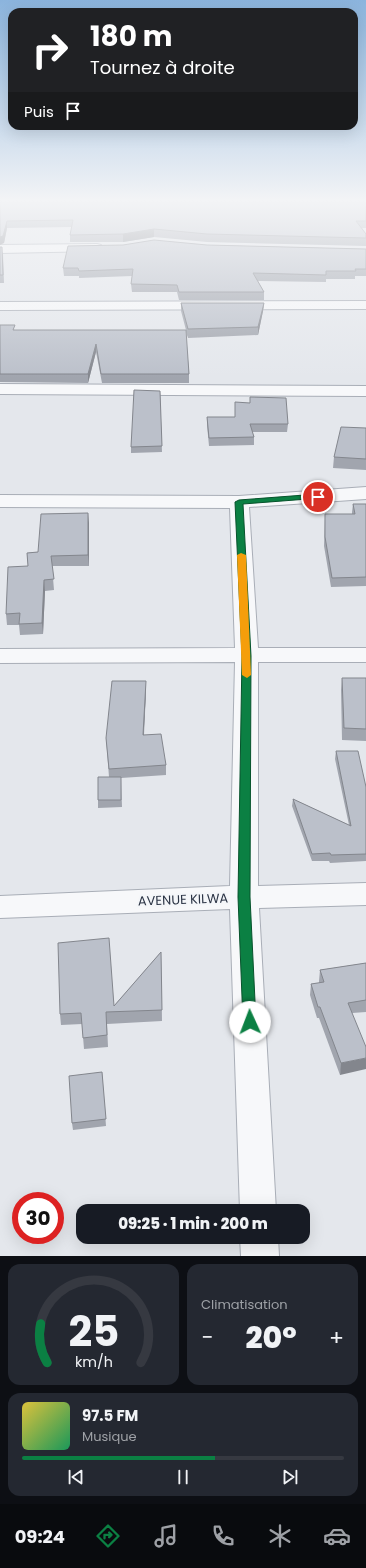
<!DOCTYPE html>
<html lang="fr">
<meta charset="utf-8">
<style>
:root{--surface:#171b24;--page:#242831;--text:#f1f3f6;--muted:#9ea1a6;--line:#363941;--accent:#0b8043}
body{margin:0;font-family:Poppins,sans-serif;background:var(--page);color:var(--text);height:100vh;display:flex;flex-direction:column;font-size:15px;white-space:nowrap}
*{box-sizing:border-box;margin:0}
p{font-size:13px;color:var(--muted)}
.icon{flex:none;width:22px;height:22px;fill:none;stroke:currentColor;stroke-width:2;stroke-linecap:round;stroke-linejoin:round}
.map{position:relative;height:1256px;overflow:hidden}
.details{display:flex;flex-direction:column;gap:8px;padding:8px;background:#0d0f14;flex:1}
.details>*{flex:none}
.top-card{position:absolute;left:8px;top:8px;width:350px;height:122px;border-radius:12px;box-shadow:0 4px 16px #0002;background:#202124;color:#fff;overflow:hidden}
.speed{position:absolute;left:12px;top:1192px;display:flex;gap:8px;font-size:20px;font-weight:700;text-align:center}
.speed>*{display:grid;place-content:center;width:52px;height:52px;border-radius:50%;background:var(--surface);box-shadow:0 4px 16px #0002;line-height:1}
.speed .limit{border:6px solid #d22;background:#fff;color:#111}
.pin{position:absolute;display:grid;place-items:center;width:34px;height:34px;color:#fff;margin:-17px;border:2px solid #fff;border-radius:50%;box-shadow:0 1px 4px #0007}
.me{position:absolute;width:44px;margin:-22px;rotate:358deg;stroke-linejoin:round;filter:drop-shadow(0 0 3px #0008)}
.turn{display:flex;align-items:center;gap:14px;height:84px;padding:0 16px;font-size:18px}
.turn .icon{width:52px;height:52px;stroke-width:2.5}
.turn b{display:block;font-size:28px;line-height:34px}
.then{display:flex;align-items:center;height:38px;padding:0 16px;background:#0003;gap:8px;font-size:15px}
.big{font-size:30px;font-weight:800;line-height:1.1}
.details .widget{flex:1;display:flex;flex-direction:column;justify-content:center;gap:6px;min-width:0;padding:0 14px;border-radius:12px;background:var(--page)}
.details .dial{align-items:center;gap:0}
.dial svg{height:104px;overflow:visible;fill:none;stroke:var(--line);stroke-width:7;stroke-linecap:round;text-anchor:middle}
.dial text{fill:var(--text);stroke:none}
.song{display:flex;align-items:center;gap:12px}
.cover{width:48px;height:48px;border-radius:6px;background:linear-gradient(135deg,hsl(50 70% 55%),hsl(150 70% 35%))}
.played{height:4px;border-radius:2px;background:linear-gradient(90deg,var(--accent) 60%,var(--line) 60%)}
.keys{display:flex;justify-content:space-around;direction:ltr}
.heat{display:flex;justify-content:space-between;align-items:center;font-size:22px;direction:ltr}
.details .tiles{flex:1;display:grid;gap:8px;grid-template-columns:1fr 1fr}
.widget:last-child{grid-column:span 2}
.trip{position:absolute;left:76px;top:1204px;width:234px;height:40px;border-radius:12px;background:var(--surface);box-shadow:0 4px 16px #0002;font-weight:800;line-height:40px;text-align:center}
.menu{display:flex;height:64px;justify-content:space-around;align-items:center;background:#090b0e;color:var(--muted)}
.menu .icon{width:28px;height:28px}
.menu .on{color:var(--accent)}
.menu b{font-size:18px;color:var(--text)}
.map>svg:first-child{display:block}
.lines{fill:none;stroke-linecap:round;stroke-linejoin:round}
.minor-casing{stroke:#a9aeb7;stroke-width:2}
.minor{fill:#f7f8fa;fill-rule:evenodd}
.wall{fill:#a1a5ae}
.shaded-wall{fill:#83868d}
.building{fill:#bbc0ca;stroke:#83868d}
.route{fill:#0b8043;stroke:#07532c}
.slow{fill:#f59e0b}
.labels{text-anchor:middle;stroke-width:4;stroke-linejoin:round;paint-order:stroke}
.near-street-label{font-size:13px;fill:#2b3445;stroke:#f4f6f9}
</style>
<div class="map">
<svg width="366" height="1256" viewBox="0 0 366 1256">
<rect width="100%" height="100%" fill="#e4e7ec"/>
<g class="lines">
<defs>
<path id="minor" d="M97,244L101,245L103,248L101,251L0,253V245Z
M366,301V309L0,310V302Z
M0,384L366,386V396L0,394Z
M366,487V499L249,507L258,648H366V662H258V886L366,883V905L259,908L276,1211H240L230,909L0,918V896L230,886L235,662L0,663V649L235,648L230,508L0,507V495L239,496Z
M240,1237H278L279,1256H241Z"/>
</defs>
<use href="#minor" class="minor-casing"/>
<use href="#minor" class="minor"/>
</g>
<path class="wall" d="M0,202H366V228H362L366,234V246L207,242L154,237L123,242H70V235L72,227L7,228L4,243Z
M207,245L366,249V276H355V279H326V282L258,281L264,292V300H179L177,292H132L131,284L132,276L79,278V276H64L63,268Z
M0,247L3,254L4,283H0Z
M181,303H264L263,311L258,335L188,338L186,332L189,374V383H102L96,352L88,383L0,382V325L15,330H186L181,311Z
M160,391L162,452L131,453V447Z
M250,397L288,424L287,432H252L254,437V445L209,446L207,425V417H235L250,403Z
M366,428V470L333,468L334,457Z
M353,504H366V586L331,587L324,546L325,514H352V512Z
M89,523V566H52L54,590L45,591L43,634L20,635L19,625H7L6,614L28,566L27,553L38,552Z
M342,678H366V741L342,740L341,690Z
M146,691L144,735L166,765V775L121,778L122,807L98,808V800L109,777L106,738Z
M336,751L366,787V861L330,863L329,861H312L292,806L293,799L349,825L335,759Z
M161,952L162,1021L107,1024L108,1047L84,1049L82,1024L61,1025L60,1014L114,1006Z
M366,963V1012L352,1013L340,1075L319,1018H317L310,995L311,984L319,983V981L320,970Z
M102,1072L106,1126L73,1130L72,1123Z"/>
<path class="shaded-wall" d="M7,221V228L4,243L0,245V237Z
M154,229V237L123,242V234Z
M264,303L263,311L258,335V327Z
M96,344V352L88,383V374Z
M88,513L89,523V566L88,555Z
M44,580L45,591L43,634L42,623Z
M146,681V691L143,746V735Z
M366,1058V1069L340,1075L341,1063Z"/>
<path class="building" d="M0,202H366V221H356L366,234V238L207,234L154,229L123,234L70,235L73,220L7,221L3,236L0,237Z
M154,240L207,245L366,249V269H355L356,271H326V275L253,273L264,292H179L177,285L131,284L133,269L79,271L78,268H63L68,246L123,245Z
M0,247H2L3,275H0Z
M181,303H264L258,327L188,329Z
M0,325H15L13,330H186L189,374H101L96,344L88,374H0Z
M134,390L160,391L162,446L131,447Z
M250,397L286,398L288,424H250L254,437L209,438L207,417H235V402L250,403Z
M341,427L366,428V459L334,457Z
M353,504H366V577L332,578L325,537V514H355Z
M88,513V555L51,556L54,579L44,580L42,623L19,624L20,613L6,614L8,567L28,566L27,553L38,552L41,514Z
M342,678H366V729L344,728Z
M112,681H146L143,735L161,734L166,765L109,769L106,738Z
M336,751H358L366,787V854L331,855L330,853L312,854L293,799L351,826Z
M98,777H121V800H98Z
M109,938L114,1006L161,952L162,1010L106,1012L107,1035L83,1038L81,1013L60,1014L58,943Z
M366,963V1000L348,1003L366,1047V1058L341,1063L320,1007H318L311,984L324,982L320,970Z
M102,1072L106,1119L72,1123L69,1076Z"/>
<linearGradient id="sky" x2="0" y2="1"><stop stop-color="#8bb4dd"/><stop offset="0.53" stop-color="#f3f4f6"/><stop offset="1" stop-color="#f3f4f6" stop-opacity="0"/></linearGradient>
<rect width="366" height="378" fill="url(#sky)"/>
<path class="route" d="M318,494L321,495V498L243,504L251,656L250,897L256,1022L254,1026L250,1028L245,1026L243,1022L238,897L242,656L235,502L239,500Z"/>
<path class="slow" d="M241,553L246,555L251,675L247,678L242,675L237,555Z"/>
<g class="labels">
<g class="near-street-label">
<text transform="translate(183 899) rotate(-2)" y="5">AVENUE KILWA</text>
</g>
</g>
</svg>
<div class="speed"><div class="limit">30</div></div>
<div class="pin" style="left:318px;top:497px;background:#d93025"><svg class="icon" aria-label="arrive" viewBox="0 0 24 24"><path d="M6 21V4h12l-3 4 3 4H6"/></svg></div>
<svg class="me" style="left:250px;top:1022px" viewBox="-20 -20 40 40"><circle r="19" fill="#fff"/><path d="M0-13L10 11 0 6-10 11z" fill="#0b8043"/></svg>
<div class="trip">09:25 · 1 min · 200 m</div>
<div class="top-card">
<div class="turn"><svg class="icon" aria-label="right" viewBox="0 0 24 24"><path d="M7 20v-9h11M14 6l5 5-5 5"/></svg><div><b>180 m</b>Tournez à droite</div></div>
<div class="then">Puis<svg class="icon" aria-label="arrive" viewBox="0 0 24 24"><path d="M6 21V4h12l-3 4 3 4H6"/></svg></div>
</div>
</div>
<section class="details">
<div class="tiles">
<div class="widget dial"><svg viewBox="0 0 100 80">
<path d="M14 69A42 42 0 1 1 86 69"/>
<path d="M14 69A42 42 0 0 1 9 39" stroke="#0b8043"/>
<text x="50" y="56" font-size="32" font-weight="700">25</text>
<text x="50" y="72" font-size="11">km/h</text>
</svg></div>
<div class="widget"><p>Climatisation</p>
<div class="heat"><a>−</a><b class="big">20°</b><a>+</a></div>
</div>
<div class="widget">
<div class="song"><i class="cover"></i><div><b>97.5 FM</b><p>Musique</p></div></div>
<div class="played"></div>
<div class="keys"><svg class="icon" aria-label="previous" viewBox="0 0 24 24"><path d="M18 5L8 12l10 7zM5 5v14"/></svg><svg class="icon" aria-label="pause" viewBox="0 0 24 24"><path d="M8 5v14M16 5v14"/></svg><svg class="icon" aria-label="next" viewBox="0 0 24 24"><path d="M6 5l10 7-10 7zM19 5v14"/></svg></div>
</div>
</div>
</section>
<nav class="menu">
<b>09:24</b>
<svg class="icon on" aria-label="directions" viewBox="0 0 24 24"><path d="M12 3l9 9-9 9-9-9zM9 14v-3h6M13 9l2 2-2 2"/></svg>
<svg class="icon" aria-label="music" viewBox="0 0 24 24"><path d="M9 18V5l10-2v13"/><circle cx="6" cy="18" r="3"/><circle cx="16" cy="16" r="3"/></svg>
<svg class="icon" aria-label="phone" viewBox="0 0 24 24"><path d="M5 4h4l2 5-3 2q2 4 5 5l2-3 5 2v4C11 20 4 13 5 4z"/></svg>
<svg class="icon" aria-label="climate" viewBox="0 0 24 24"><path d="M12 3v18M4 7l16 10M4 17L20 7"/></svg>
<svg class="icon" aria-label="car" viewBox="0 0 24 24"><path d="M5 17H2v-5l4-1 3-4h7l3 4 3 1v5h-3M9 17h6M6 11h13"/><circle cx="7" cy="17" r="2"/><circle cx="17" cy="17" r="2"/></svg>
</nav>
